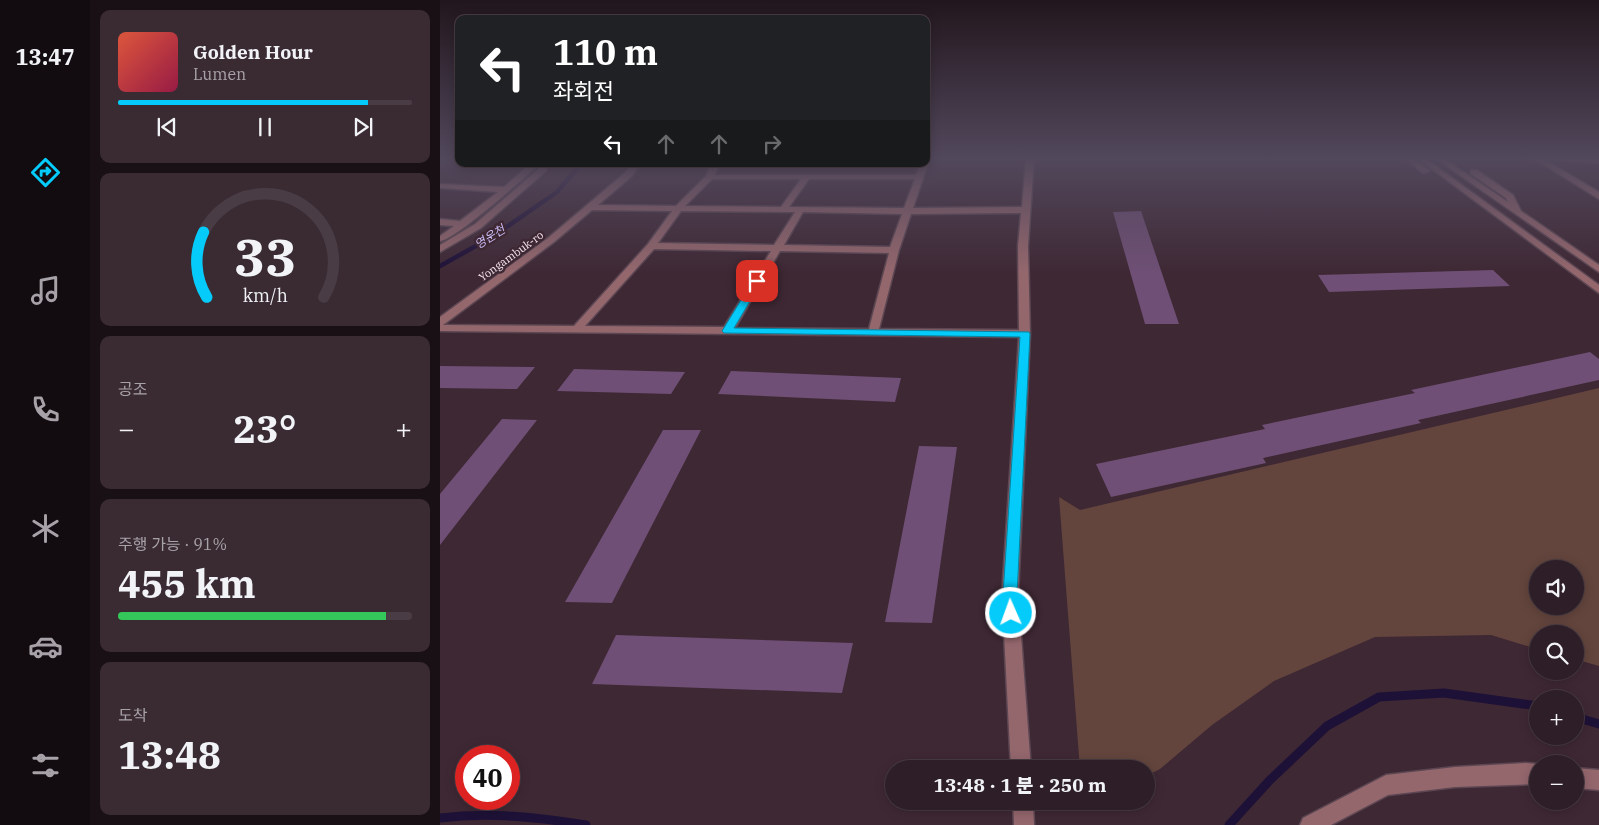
<!DOCTYPE html>
<html lang="ko">
<meta charset="utf-8">
<style>
:root{--surface:#2e1e27;--page:#3a2b33;--text:#f1f3f6;--muted:#a7a2a7;--line:#493c44;--accent:#04cbf9}
body{margin:0;font-family:"IBM Plex Serif","Noto Sans KR",serif;background:var(--page);color:var(--text);height:100vh;display:flex;flex-direction:column;font-size:19px;white-space:nowrap}
*{box-sizing:border-box;margin:0}
p{font-size:16px;color:var(--muted)}
.icon{flex:none;width:28px;height:28px;fill:none;stroke:currentColor;stroke-width:2;stroke-linecap:round;stroke-linejoin:round}
.map{position:relative;flex:1;overflow:hidden}
.sheet{display:flex;flex-direction:column;gap:10px;padding:10px;background:#191015;width:350px}
.sheet>*{flex:none}
.hud{position:absolute;left:15px;top:15px;width:475px;height:152px;border-radius:10px;box-shadow:0 2px 12px #0003,0 0 0 1px var(--line);background:#202124;color:#fff;overflow:hidden}
.buttons{position:absolute;left:1089px;top:560px;display:grid;gap:10px}
.buttons a{display:grid;place-items:center;width:55px;height:55px;border-radius:50%;background:var(--surface);box-shadow:0 2px 12px #0003,0 0 0 1px var(--line);font-size:25px}
.speed{position:absolute;left:15px;top:745px;display:flex;gap:10px;font-size:25px;font-weight:700;text-align:center}
.speed>*{display:grid;place-content:center;width:65px;height:65px;border-radius:50%;background:var(--surface);box-shadow:0 2px 12px #0003,0 0 0 1px var(--line);line-height:1}
.speed .limit{border:8px solid #d22;background:#fff;color:#111}
.pin{position:absolute;display:grid;place-items:center;width:42px;height:42px;color:#fff;margin:-21px;border-radius:10px;box-shadow:0 2px 8px #0006}
.me{position:absolute;width:55px;margin:-28px;rotate:358deg;stroke-linejoin:round;filter:drop-shadow(0 0 4px #0008)}
.turn{display:flex;align-items:center;gap:18px;height:105px;padding:0 15px;font-size:22px}
.turn .icon{width:65px;height:65px;stroke-width:2.5}
.turn b{display:block;font-size:35px;line-height:42px}
.lanes{display:flex;align-items:center;height:48px;padding:0 15px;background:#0003;justify-content:center;gap:25px;direction:ltr}
.lanes .off{opacity:.35}
.big{font-size:38px;font-weight:800;line-height:1.1}
.sheet .widget{flex:1;display:flex;flex-direction:column;justify-content:center;gap:8px;min-width:0;padding:0 18px;border-radius:10px;background:var(--page)}
.sheet .dial{align-items:center;gap:0}
.dial svg{height:130px;overflow:visible;fill:none;stroke:var(--line);stroke-width:7;stroke-linecap:round;text-anchor:middle}
.dial text{fill:var(--text);stroke:none}
.song{display:flex;align-items:center;gap:15px}
.cover{width:60px;height:60px;border-radius:8px;background:linear-gradient(135deg,hsl(10 70% 55%),hsl(340 70% 35%))}
.played{height:5px;border-radius:2px;background:linear-gradient(90deg,var(--accent) 85%,var(--line) 85%)}
.keys{display:flex;justify-content:space-around;direction:ltr}
.heat{display:flex;justify-content:space-between;align-items:center;font-size:28px;direction:ltr}
.charge{height:8px;border-radius:4px;background:linear-gradient(90deg,#34c759 91%,var(--line) 0)}
.trip{position:absolute;left:445px;top:760px;width:270px;height:50px;border-radius:25px;background:var(--surface);box-shadow:0 2px 12px #0003,0 0 0 1px var(--line);font-weight:800;line-height:50px;text-align:center}
main{display:flex;flex:1;min-height:0}
.dock{display:flex;flex-direction:column;width:90px;justify-content:space-around;align-items:center;background:#120c10;color:var(--muted)}
.dock .icon{width:35px;height:35px}
.dock .selected{color:var(--accent)}
.dock b{font-size:22px;color:var(--text)}
.map>svg:first-child{display:block}
.green{fill:#63453d;fill-rule:evenodd}
.lines{fill:none;stroke-linecap:round;stroke-linejoin:round}
.stream-far1{stroke:#1e1137;stroke-width:4.5}
.stream{stroke:#1e1137;stroke-width:9}
.building{fill:#6f4f75}
.minor-casing{stroke:#5b4652;stroke-width:3}
.minor{fill:#94676d;fill-rule:evenodd}
.route{fill:#04cbf9;stroke:#0384a2}
.labels{text-anchor:middle;stroke-width:5;stroke-linejoin:round;paint-order:stroke}
.far-street-label{font-size:11px;fill:#f5e6ee;stroke:#3e2834}
.far-water-label{font-size:12px;font-style:italic;fill:#cbbdf6;stroke:#3e2834}
</style>
<main>
<nav class="dock">
<b>13:47</b>
<svg class="icon selected" aria-label="directions" viewBox="0 0 24 24"><path d="M12 3l9 9-9 9-9-9zM9 14v-3h6M13 9l2 2-2 2"/></svg>
<svg class="icon" aria-label="music" viewBox="0 0 24 24"><path d="M9 18V5l10-2v13"/><circle cx="6" cy="18" r="3"/><circle cx="16" cy="16" r="3"/></svg>
<svg class="icon" aria-label="phone" viewBox="0 0 24 24"><path d="M5 4h4l2 5-3 2q2 4 5 5l2-3 5 2v4C11 20 4 13 5 4z"/></svg>
<svg class="icon" aria-label="climate" viewBox="0 0 24 24"><path d="M12 3v18M4 7l16 10M4 17L20 7"/></svg>
<svg class="icon" aria-label="car" viewBox="0 0 24 24"><path d="M5 17H2v-5l4-1 3-4h7l3 4 3 1v5h-3M9 17h6M6 11h13"/><circle cx="7" cy="17" r="2"/><circle cx="17" cy="17" r="2"/></svg>
<svg class="icon" aria-label="filters" viewBox="0 0 24 24"><path d="M4 7h16M4 17h16"/><circle cx="9" cy="7" r="2"/><circle cx="15" cy="17" r="2"/></svg>
</nav>
<section class="sheet">
<div class="widget">
<div class="song"><i class="cover"></i><div><b>Golden Hour</b><p>Lumen</p></div></div>
<div class="played"></div>
<div class="keys"><svg class="icon" aria-label="previous" viewBox="0 0 24 24"><path d="M18 5L8 12l10 7zM5 5v14"/></svg><svg class="icon" aria-label="pause" viewBox="0 0 24 24"><path d="M8 5v14M16 5v14"/></svg><svg class="icon" aria-label="next" viewBox="0 0 24 24"><path d="M6 5l10 7-10 7zM19 5v14"/></svg></div>
</div>
<div class="widget dial"><svg viewBox="0 0 100 80">
<path d="M14 69A42 42 0 1 1 86 69"/>
<path d="M14 69A42 42 0 0 1 12 29" stroke="#04cbf9"/>
<text x="50" y="56" font-size="32" font-weight="700">33</text>
<text x="50" y="72" font-size="11">km/h</text>
</svg></div>
<div class="widget"><p>공조</p>
<div class="heat"><a>−</a><b class="big">23°</b><a>+</a></div>
</div>
<div class="widget"><p>주행 가능 · 91%</p><b class="big">455 km</b><div class="charge"></div></div>
<div class="widget"><p>도착</p><b class="big">13:48</b></div>
</section>
<div class="map">
<svg width="1159" height="825" viewBox="0 0 1159 825">
<rect width="100%" height="100%" fill="#3e2834"/>
<path class="green" d="M1159,388V666L1135,659V634H1098L1097,649L1051,635L935,637L834,681L772,725L720,769L706,776V769H640L619,497L640,510ZM1098,569H1135V606H1098Z"/>
<g class="lines">
<path class="stream-far1" d="M0,266L52,237L117,192L141,164"/>
<path class="stream" d="M1135,717L1159,724
M0,818C49,812 97,817 146,825
M789,825L829,781L887,726L939,697L1004,693L1098,706"/>
</g>
<path class="building" d="M701,211L739,324H705L673,212Z
M1053,270L1070,286L889,292L878,275Z
M1150,352L1159,359V380L978,420L981,423L823,458L826,463L671,497L656,464L825,429L822,425L975,393L971,390Z
M0,366L95,367L77,389L0,388Z
M134,369L245,372L231,394L117,391Z
M291,371L461,378L455,402L278,394Z
M62,419L97,420L0,545V494Z
M223,430H261L172,603L125,602Z
M479,446L517,447L492,623L445,622Z
M176,635L413,643L402,693L152,684Z"/>
<g class="lines">
<defs>
<path id="minor" d="M586,158H594L588,246L590,334L578,595L591,769H571L562,595L579,337L0,331V317L108,238L186,172L192,164H200L192,176L158,205L236,206L266,176L271,164H279L275,175H476L480,164L486,162L488,164L473,208L582,207ZM272,179H361L341,207L245,206ZM369,179H475L464,208L349,207ZM152,210L232,211L208,244L134,326L3,325L114,242ZM241,211L355,212L334,245L218,243ZM363,212L462,214L450,247L344,245ZM581,213L578,246L579,330L439,329L459,250L471,214ZM214,249L331,251L284,327L145,326ZM340,251L449,253L429,329L295,328Z
M964,158H972L990,171L983,173Z
M977,158H985L1159,285V293Z
M995,158H1003L1068,202L1066,198L1031,174V170H1037L1073,195L1081,211L1159,265V272Z
M1093,158H1102L1159,192V199Z
M1104,158L1159,159V163L1108,160Z
M90,164H98C86,178 13,241 0,241V236L14,226L0,225V219L20,221L58,192L0,188V184L64,187Z
M101,164H109L106,171L41,228L0,252V245L35,224L100,168Z
M1086,763L1098,764V784L1015,787L948,795L891,825H860L863,818L946,775L1015,767Z
M1135,768L1159,770V790L1135,788Z
M573,801H593L594,825H574Z"/>
</defs>
<use href="#minor" class="minor-casing"/>
<use href="#minor" class="minor"/>
</g>
<linearGradient id="sky" x2="0" y2="1"><stop stop-color="#22161d"/><stop offset="0.58" stop-color="#52485c"/><stop offset="1" stop-color="#52485c" stop-opacity="0"/></linearGradient>
<rect width="1159" height="273" fill="url(#sky)"/>
<path class="route" d="M314,279H320L322,281L294,328L589,332L590,334L577,595L579,613L576,618L571,620L566,618L563,595L580,337L284,333L282,331Z"/>
<g class="labels">
<g class="far-street-label">
<text transform="translate(71 256) rotate(-36)" y="4">Yongambuk-ro</text>
</g>
<g class="far-water-label">
<text transform="translate(50 237) rotate(-32)" y="4">영운천</text>
</g>
</g>
</svg>
<div class="buttons">
<a><svg class="icon" aria-label="sound" viewBox="0 0 24 24"><path d="M4 9h4l5-4v14l-5-4H4zM17 9q2 3 0 6"/></svg></a>
<a><svg class="icon" aria-label="search" viewBox="0 0 24 24"><circle cx="10" cy="10" r="6"/><path d="M15 15l6 6"/></svg></a>
<a>+</a>
<a>−</a>
</div>
<div class="speed"><div class="limit">40</div></div>
<div class="pin" style="left:317px;top:281px;background:#d93025"><svg class="icon" aria-label="arrive" viewBox="0 0 24 24"><path d="M6 21V4h12l-3 4 3 4H6"/></svg></div>
<svg class="me" style="left:571px;top:613px" viewBox="-20 -20 40 40"><circle r="17" fill="#04cbf9" stroke="#fff" stroke-width="3"/><path d="M0-11L8 9 0 5-8 9z" fill="#fff"/></svg>
<div class="trip">13:48 · 1 분 · 250 m</div>
<div class="hud">
<div class="turn"><svg class="icon" aria-label="left" viewBox="0 0 24 24"><path d="M17 20v-9H6M10 6l-5 5 5 5"/></svg><div><b>110 m</b>좌회전</div></div>
<div class="lanes"><svg class="icon" aria-label="left" viewBox="0 0 24 24"><path d="M17 20v-9H6M10 6l-5 5 5 5"/></svg><svg class="icon off" aria-label="ahead" viewBox="0 0 24 24"><path d="M12 20V5M6 11l6-6 6 6"/></svg><svg class="icon off" aria-label="ahead" viewBox="0 0 24 24"><path d="M12 20V5M6 11l6-6 6 6"/></svg><svg class="icon off" aria-label="right" viewBox="0 0 24 24"><path d="M7 20v-9h11M14 6l5 5-5 5"/></svg></div>
</div>
</div>
</main>
